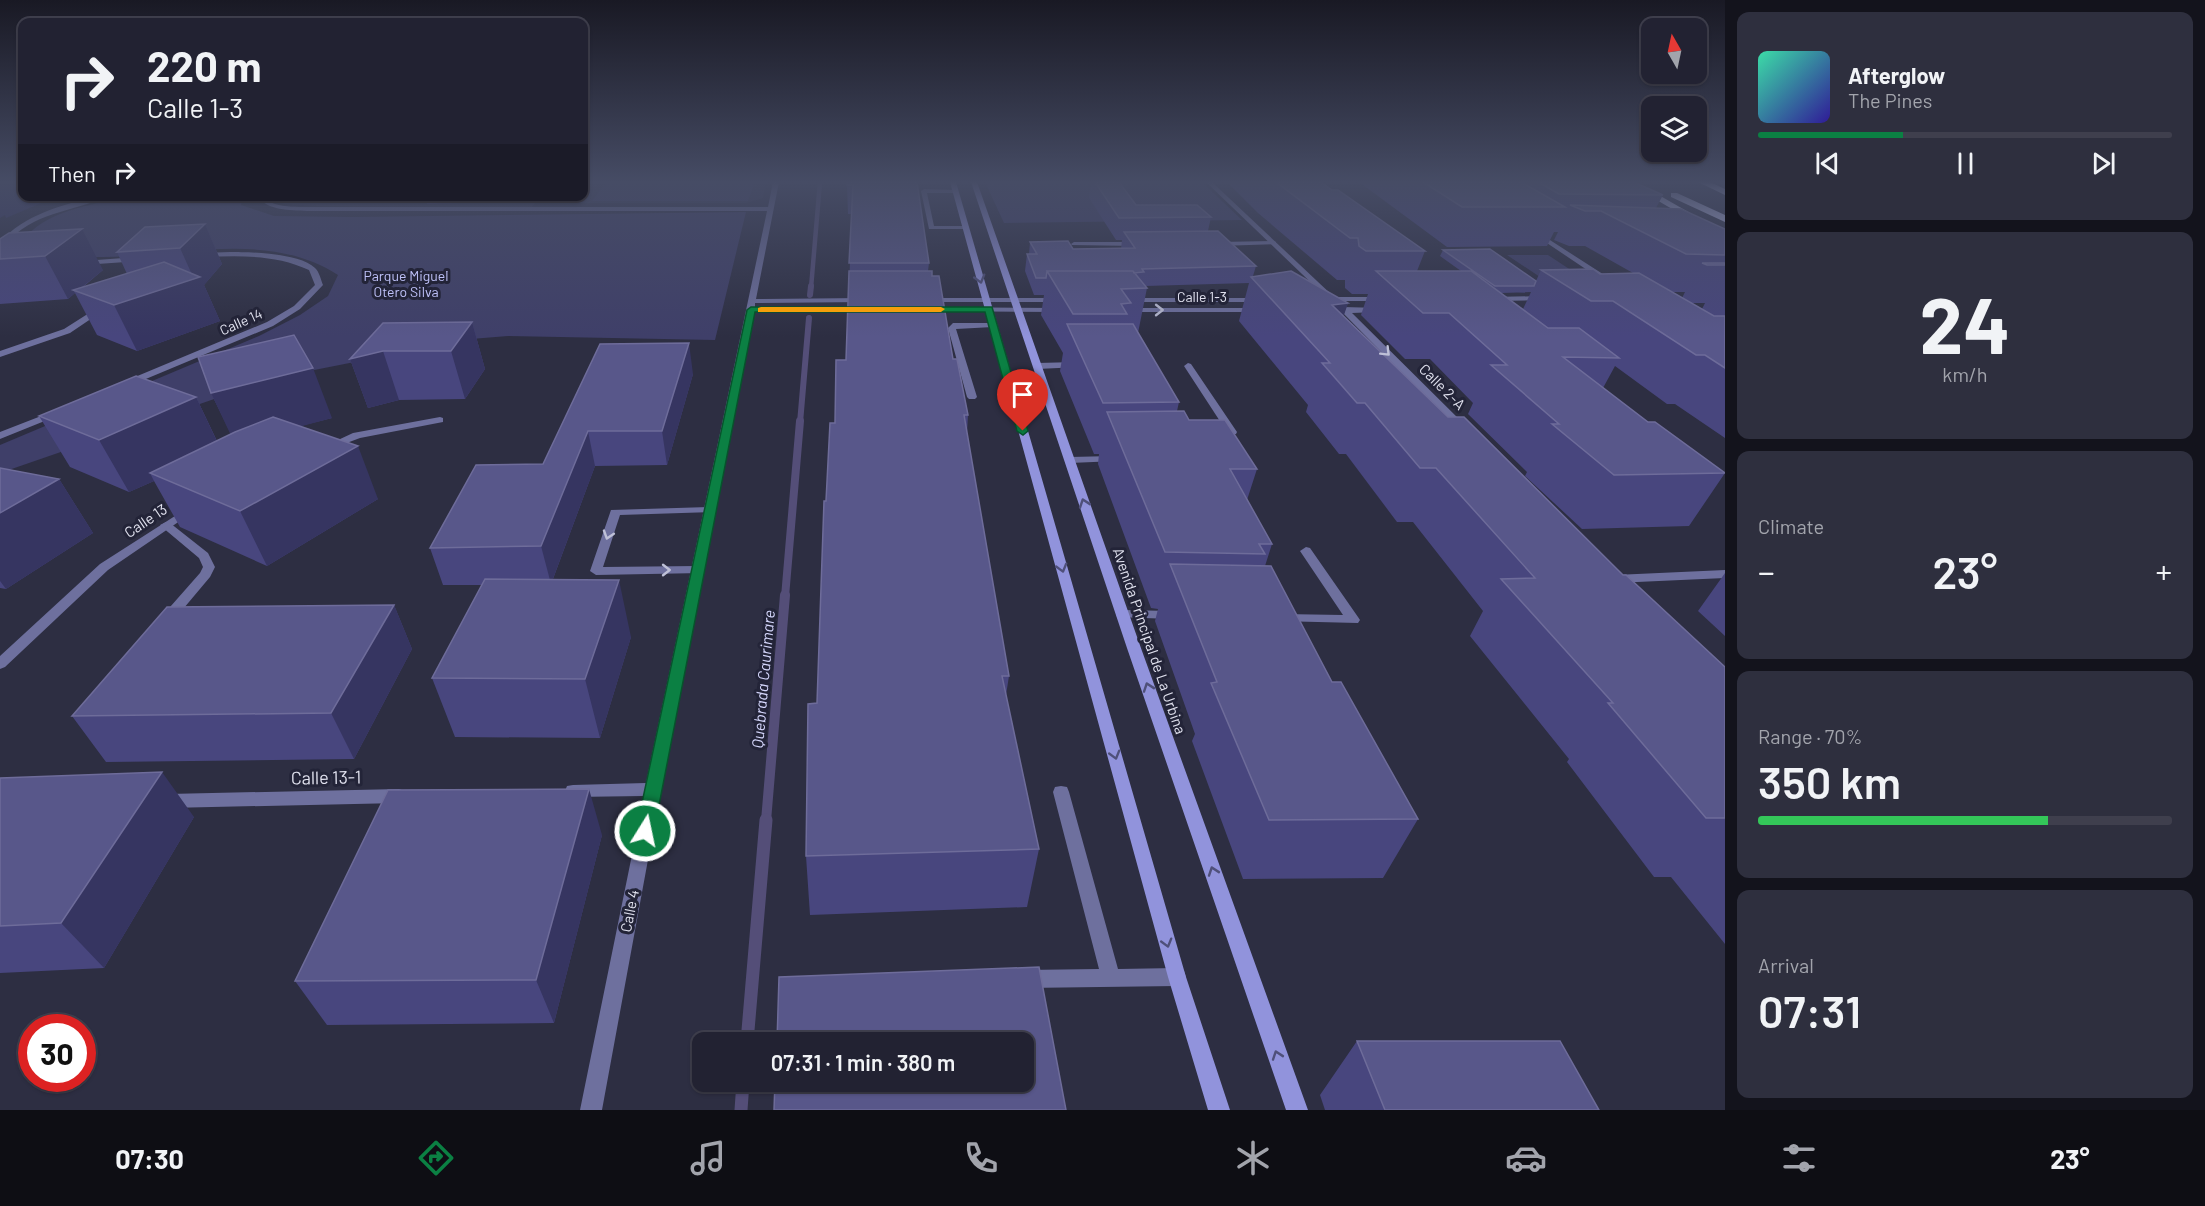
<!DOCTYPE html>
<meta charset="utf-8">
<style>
:root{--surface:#222232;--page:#2e2f3e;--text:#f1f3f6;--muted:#a2a4ac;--line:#3f3f4d;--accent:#0b8043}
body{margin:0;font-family:Barlow,sans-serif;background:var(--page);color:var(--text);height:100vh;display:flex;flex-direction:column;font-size:22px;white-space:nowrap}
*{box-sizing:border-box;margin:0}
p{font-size:20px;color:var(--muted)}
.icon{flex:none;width:33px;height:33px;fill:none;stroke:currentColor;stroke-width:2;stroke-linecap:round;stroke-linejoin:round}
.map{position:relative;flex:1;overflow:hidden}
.side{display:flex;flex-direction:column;gap:12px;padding:12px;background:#13131c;width:480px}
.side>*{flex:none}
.banner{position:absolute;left:18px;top:18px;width:570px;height:183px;border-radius:12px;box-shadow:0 2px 4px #0004,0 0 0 2px var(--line);background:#222232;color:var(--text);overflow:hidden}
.needle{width:39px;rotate:351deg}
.tools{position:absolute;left:1641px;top:18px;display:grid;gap:12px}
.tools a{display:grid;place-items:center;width:66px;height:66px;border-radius:12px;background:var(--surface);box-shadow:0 2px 4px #0004,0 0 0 2px var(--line);font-size:30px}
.speed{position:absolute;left:18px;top:1014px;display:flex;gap:12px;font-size:30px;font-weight:700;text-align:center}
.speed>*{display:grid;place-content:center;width:78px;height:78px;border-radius:50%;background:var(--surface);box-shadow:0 2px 4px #0004,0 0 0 2px var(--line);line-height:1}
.speed .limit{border:9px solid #d22;background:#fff;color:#111}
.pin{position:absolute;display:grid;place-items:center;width:51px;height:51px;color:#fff;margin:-62px -26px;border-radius:50% 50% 50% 0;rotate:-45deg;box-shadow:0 0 6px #0007}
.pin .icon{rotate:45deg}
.me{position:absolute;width:66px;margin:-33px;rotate:10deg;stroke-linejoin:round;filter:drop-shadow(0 0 4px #0008)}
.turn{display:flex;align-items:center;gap:21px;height:126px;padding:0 30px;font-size:27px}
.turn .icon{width:78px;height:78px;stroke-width:2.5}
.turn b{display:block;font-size:42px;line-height:51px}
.then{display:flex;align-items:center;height:57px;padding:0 30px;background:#0003;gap:12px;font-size:22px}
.big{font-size:45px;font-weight:600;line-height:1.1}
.side .tile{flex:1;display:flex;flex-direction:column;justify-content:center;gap:9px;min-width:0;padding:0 21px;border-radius:12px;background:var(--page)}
.side .dial{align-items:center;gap:0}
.dial b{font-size:78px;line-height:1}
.song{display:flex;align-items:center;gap:18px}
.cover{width:72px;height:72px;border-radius:9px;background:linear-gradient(135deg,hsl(160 70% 55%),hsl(250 70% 35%))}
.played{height:6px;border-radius:3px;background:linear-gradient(90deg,var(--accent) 35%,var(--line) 35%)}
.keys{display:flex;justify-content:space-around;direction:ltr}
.heat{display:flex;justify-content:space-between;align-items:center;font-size:33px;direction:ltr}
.charge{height:9px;border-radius:4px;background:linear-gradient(90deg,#34c759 70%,var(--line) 0)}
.trip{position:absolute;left:692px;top:1032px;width:342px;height:60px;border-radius:12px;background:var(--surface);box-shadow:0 2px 4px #0004,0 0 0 2px var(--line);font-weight:600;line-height:60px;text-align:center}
.tabs{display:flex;height:96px;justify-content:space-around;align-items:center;background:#0e0e14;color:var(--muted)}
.tabs .icon{width:42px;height:42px}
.tabs .active{color:var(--accent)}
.tabs b{font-size:27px;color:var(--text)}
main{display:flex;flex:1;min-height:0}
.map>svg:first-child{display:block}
.built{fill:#363751}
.green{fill:#3f3f69}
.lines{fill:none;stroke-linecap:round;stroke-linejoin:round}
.stream-far4{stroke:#544e78;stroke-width:4.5}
.stream-far3{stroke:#544e78;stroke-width:6}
.stream-far2{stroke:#544e78;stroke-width:8}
.stream-far1{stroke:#544e78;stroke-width:10}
.stream{stroke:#544e78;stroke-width:13}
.service{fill:#6e709e;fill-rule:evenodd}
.minor{fill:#6e709e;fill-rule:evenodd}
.secondary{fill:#9193dc;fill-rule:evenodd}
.motorway{fill:#cdd0fd;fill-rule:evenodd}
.wall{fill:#48467e;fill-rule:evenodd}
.shaded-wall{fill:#363561}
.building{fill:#58578a;stroke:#6e6c9a;stroke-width:1.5}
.oneway{stroke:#4f507a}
.oneway2{stroke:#bec0d7}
.route{fill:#0b8043;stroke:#07532c;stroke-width:1.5}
.slow{fill:#f59e0b}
.labels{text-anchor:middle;stroke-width:6;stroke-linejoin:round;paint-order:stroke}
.far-park-label{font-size:14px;fill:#bec1f8;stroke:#232438}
.far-street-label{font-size:14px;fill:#e1e2ef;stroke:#232438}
.street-label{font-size:15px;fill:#e1e2ef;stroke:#232438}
.water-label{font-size:16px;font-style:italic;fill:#d3d5fa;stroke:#232438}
.near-street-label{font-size:18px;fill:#e1e2ef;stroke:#232438}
</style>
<main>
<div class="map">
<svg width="1725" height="1110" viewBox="0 0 1725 1110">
<rect width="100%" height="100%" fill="#2d2e42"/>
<path class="built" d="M584,182H766L763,198L746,203H535L532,207L317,206L284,204L272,197L584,196Z"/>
<path class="green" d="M606,182H755L748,201H592Z
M985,182H1202L1242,220L1004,223Z
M126,196L243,197L241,205L274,216L353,217L746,212L715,340L508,336L471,339L299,373L249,387L0,473V445L259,336L300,315L328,296L338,275C265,228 174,259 94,257C71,256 45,247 22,242C44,210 91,206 126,196Z
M1507,255H1548L1589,282L1546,281Z"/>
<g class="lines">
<path class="stream-far4" d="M811,288L820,182"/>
<path class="stream-far3" d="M810,295L811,286
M800,423L809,318"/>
<path class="stream-far2" d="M785,597L800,421"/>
<path class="stream-far1" d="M766,821L785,595"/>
<path class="stream" d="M747,1042L766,820
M741,1110L743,1082"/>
<path class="service" d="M924,189L957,190L955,193H927L934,226H965L967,227V229H929L921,191Z
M1274,241L1276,242V244L1218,246L1215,244L1218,242Z
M1074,242H1137L1140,244L1137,246L1072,245L1071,244Z
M953,323H993L997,325L993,327L956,329L977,397L975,399H969L967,397L948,328Z
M1077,362L1080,363V367L1037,369L1033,366L1037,363Z
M1188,363L1191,364L1237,432L1236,434H1228L1227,432L1184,366Z
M1113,456L1117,457L1118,459L1117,461L1070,463L1065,460L1070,457Z
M709,507L715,510L713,512L620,515L603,567L698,566L704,570L702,573L596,575L590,571L611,510Z
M166,522L170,523L208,553L215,567L210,577L173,621H163L161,618L163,615L200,573L203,567L199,558L162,527L160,525Z
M1306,547L1310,548L1358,617L1360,620L1358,623L1277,621L1275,618L1282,614L1343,615L1300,551Z
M1725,570V578L1615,583L1609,579L1615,575Z
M1122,610L1172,611L1178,615L1172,619L1117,617L1116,614Z
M1061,786L1067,787L1069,792L1118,969L1177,968L1184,971L1186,977L1184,983L1177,986L1025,988L1018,985L1016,979L1018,973L1025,970L1099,969L1053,792L1055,787Z"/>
<path class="minor" d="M773,182H779L756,299L863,298L867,300L863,302L755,303V308H864L868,310L864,312H754L661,789L602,1110H580L644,796L573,797L567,796L565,791L567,786L573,785L646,783L767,211H307C289,210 269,211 256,196C264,196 268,202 275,204C285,207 297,207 307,207H768Z
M1206,182H1212L1334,297H1382L1386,299L1382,301H1324L1323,299L1326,297Z
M96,196H108C68,214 36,210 3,246L0,247V242C25,214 61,206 96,196Z
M1537,232L1539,233L1609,278L1602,280L1535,235L1534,234Z
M230,252C250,252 300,253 315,268C319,271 321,280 323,285L300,309L273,326L129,386H123V382L267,322L294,306L315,285L309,270C275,254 239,256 203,257L199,255L203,253Z
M137,257H140V261L83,265L79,263L83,261Z
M1544,296L1548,298L1547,300L1492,301L1488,299L1492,297Z
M925,298H1058L1062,300L1058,302H925Z
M1126,298H1259L1263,300L1259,302H1126Z
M926,307L1056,308L1060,310L1056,312L929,311H926Z
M1343,307L1380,308V312H1377L1352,313L1466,426V430H1458L1343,313H1331L1327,311Z
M97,308L104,310L70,333L0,357V351L64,329Z
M1124,308H1257L1261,310L1257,312H1124Z
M54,411L59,414L57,416L0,439V432Z
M440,417L443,418V422L360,438L328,450L323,447L353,433Z
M189,507L195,510L193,512L108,570L5,667L0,669V656L100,564Z
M399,789L405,791L407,796L405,801L399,803L168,808L162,806L160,801L162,796L168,794Z"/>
<path class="secondary" d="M950,182H956L1186,977L1230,1110H1208L1168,977Z
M971,182H977L1142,651L1308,1110H1286L1128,651Z"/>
<path class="motorway" d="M1626,182H1636L1725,233V240Z
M1698,182H1710L1725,189V195Z
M1671,193H1677L1725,215V222L1671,197Z"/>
</g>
<path class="wall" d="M917,182L929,263L928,271L932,276L953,359L968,415L967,433L1009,676L1006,695L1039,849L1027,907L810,915L806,856L817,703L826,501L835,423L846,360L852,214H848L847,185Z
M1091,182H1119L1136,205L1211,217L1208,231L1256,266L1253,276L1348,303L1343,316L1448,417L1725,667V944L1671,877H1654L1567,762L1569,759L1470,636L1483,611L1413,522H1397L1346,454H1339L1306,412L1308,405L1239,321L1249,283L1145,286L1147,288L1138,333L1179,402L1177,411L1257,469L1247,500L1272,544L1265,566L1332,682L1418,819L1383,878L1243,879L1192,741L1195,734L1155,621L1158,609L1151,608L1098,464L1099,454H1094L1060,371L1063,353L1041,315L1044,295H1034L1025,271L1027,254H1029L1030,242L1073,249H1121L1122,240H1116L1089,198Z
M1229,182H1321L1332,190L1425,251L1417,271H1461L1440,256L1443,250L1536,281L1541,270L1600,274L1633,273L1585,246H1569L1554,240L1558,232H1554L1547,246L1447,247L1359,182H1634L1663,195L1656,208L1725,229V438L1675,404H1667L1615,366L1603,388L1648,422L1725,473L1689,526L1582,529L1525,476L1527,472L1468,414L1473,403L1430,359H1405L1361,315L1368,294H1352L1345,288V280H1337L1258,213L1229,184ZM1531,292L1523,309L1501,293ZM1672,292H1685L1682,298ZM1692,303H1705L1702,309Z
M294,196H385L372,203Z
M425,196H495L490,202L427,204Z
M205,224L222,264L204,285L220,321L137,351L97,335L75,293L68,299L0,304V239L103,270L83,287L127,274L117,252Z
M472,322L485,369L465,399L399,400L368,408L350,359Z
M600,344L693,374L667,465L595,466L553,579L631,637L600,738L455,737L432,678L482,585H443L430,548L543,464Z
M211,393L332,418L300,426L378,499L267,566L180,527L154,481L129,492L70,467L39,416L196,397L217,441L231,434Z
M0,468L59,479L93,533L6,589L0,588Z
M1725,573V636L1698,611Z
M394,605L412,649L354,759L106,762L72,716Z
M0,778L194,817L104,968L0,973Z
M602,835L554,1023L327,1025L295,981Z
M1357,1041L1599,1110H1325L1320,1095Z"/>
<path class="shaded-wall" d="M0,182H22V196H58L6,218L5,215L0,218Z
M370,196H385L372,203Z
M489,196H495L490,202Z
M205,224L222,264L204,285L220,321L137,351L114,305L194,279L180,248Z
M82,229L103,270L77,291L73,290L75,293L68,299L45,256Z
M1348,303L1333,348L1318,351L1332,305Z
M472,322L485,369L465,399L451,351Z
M689,343L693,374L667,465L662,431Z
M383,351L399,400L368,408L350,359Z
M313,368L332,418L235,444L211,393Z
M196,397L220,448L150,473L154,481L129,492L99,440Z
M588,431L595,466L551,584L541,546Z
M358,446L378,499L267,566L240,511Z
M59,479L93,533L6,589L0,581V513Z
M619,580L631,637L600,738L585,679Z
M394,605L412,649L354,759L331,713Z
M162,772L194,817L104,968L61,923Z
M589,789L602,835L554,1023L536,980Z"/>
<path class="building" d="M848,182H917L929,263H849L853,185H847Z
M1095,182H1119L1136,205H1197L1211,217L1119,218Z
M1276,182H1321L1332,190H1338L1425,251H1366L1359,246L1358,238H1350Z
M1423,182H1521L1565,207H1462Z
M1538,182H1634L1663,195L1559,194Z
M1570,205L1681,209L1725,229V255L1686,254L1601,211H1585Z
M205,224L180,248L117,252L145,227Z
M82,229L45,256L0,259V239L9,233Z
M1218,231L1256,266L1142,269L1144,272L1134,273L1133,271H1047L1046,278H1036L1027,254H1037L1030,242L1068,241L1073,249L1135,248L1124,232Z
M1490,249L1536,281L1534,286H1495L1443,250Z
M164,262L200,277L114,305L73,290Z
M1702,263H1725V265H1707Z
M1593,269L1600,274L1639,273L1714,316H1725V368L1705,355H1696L1613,301H1591L1541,270Z
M849,271H932V276H939L953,359H957L968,415H964L1009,676H1002L1039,849L806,856L808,704L817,703L824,501H826L830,423H835L836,360H846Z
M1047,271H1133L1147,288L1121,289L1131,303L1121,304L1127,314H1073Z
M1291,271L1348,303L1332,305L1448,417H1464L1623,575H1626L1725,667V818H1706L1608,703H1613L1501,579L1535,578L1436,468H1420L1365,403H1357L1322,363H1330L1251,277Z
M1376,271H1471L1548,328H1579L1619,358L1563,357L1648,422H1655L1725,473L1614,475L1552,424H1559L1491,365H1507L1449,313H1423Z
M472,322L451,351H383L350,359L383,323Z
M1067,324H1133L1179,402L1103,403Z
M294,335L313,368L211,393L198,357Z
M689,343L662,431H588L541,546L430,548L476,465L543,464L600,344Z
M136,376L196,397L99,440L39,416Z
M1184,411L1189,420H1225L1257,469H1230L1272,544H1259L1265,554L1165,552L1107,412Z
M273,417L358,446L240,511L150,473L235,432Z
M0,468L59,479L0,513Z
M1170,564L1271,566L1332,682H1341L1418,819L1269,820L1211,683L1217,682Z
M485,579L619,580L585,679L432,678Z
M394,605L331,713L72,716L167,607Z
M162,772L61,923L0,926V778Z
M589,789L536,980L295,981L388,790Z
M1039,967L1066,1110H774L775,1082H1023V1042H777L779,977Z
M1357,1041H1560L1599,1110H1385Z"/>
<defs><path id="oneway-chevron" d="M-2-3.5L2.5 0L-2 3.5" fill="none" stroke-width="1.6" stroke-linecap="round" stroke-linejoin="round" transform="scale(1.5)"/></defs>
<g class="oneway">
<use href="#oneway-chevron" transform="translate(980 279) rotate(74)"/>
<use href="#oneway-chevron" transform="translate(1084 503) rotate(-109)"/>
<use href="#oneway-chevron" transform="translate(1062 568) rotate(74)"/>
<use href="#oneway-chevron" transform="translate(1148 687) rotate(-109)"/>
<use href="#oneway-chevron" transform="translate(1115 755) rotate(74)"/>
<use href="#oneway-chevron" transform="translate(1213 871) rotate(-109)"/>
<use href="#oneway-chevron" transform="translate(1167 943) rotate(74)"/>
<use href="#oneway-chevron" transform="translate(1277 1055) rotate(-109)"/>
</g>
<g class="oneway2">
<use href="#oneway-chevron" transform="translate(1159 310)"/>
<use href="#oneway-chevron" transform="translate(1386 352) rotate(45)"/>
<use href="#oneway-chevron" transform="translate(608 535) rotate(108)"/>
<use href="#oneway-chevron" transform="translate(666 570)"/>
</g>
<linearGradient id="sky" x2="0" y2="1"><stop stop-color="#191924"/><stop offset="0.54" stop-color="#464c65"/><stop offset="1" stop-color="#464c65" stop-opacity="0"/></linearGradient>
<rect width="1725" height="337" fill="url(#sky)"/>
<path class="route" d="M751,307H992L1028,431L1023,435L1017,431L985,312H755L654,831L652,836L645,839L638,836L636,831L747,310Z"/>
<path class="slow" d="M761,307H941L945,309L941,312H758V308Z"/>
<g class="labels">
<g class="far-park-label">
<text x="406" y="281">Parque Miguel<tspan x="406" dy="16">Otero Silva</tspan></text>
</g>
<g class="far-street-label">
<text x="1202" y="302">Calle 1-3</text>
<text transform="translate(241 322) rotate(-24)" y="5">Calle 14</text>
</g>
<g class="street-label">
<text transform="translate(1442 387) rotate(45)" y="5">Calle 2-A</text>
<text transform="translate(146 521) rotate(-34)" y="5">Calle 13</text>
<text transform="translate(1149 641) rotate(71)" y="5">Avenida Principal de La Urbina</text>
<text transform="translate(630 911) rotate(-79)" y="5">Calle 4</text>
</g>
<g class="water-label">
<text transform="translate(763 679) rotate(-85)" y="6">Quebrada Caurimare</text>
</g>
<g class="near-street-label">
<text transform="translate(326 778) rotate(-1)" y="6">Calle 13-1</text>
</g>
</g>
</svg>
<div class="tools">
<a><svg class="needle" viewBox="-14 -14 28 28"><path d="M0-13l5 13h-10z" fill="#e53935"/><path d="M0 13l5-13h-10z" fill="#a2a4ac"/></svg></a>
<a><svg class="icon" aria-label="layers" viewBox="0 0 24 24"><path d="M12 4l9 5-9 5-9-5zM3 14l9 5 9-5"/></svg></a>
</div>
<div class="speed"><div class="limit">30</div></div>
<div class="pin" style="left:1023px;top:431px;background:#d93025"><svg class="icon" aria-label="arrive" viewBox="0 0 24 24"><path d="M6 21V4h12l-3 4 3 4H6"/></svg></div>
<svg class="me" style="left:645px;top:831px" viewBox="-20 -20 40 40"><circle r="17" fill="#0b8043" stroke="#fff" stroke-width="3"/><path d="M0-11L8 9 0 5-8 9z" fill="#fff"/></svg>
<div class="trip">07:31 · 1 min · 380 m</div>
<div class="banner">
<div class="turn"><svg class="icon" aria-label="right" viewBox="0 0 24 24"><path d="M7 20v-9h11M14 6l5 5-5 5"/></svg><div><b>220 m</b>Calle 1-3</div></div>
<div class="then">Then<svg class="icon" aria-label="right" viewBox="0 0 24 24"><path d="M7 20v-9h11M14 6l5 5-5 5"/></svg></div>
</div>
</div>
<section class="side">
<div class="tile">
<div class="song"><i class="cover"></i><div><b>Afterglow</b><p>The Pines</p></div></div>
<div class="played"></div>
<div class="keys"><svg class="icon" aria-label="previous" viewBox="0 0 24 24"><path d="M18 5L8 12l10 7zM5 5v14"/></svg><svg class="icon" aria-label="pause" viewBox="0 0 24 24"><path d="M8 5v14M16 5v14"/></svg><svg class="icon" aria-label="next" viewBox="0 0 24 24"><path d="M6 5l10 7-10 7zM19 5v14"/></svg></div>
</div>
<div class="tile dial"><b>24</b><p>km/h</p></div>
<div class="tile"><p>Climate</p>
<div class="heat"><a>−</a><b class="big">23°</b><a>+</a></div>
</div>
<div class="tile"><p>Range · 70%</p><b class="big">350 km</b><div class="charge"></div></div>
<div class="tile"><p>Arrival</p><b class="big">07:31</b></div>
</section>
</main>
<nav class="tabs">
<b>07:30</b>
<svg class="icon active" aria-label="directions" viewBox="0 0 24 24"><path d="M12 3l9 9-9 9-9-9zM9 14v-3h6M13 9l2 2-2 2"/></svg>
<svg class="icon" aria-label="music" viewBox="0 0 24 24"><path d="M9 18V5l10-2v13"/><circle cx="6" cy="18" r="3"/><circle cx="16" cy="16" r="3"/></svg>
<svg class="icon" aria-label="phone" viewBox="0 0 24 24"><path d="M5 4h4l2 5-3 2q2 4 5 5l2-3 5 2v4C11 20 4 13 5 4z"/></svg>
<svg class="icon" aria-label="climate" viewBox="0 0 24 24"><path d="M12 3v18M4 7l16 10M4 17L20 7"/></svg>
<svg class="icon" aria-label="car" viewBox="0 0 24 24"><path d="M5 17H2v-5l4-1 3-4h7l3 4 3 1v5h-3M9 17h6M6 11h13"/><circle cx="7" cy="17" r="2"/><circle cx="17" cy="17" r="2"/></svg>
<svg class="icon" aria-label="filters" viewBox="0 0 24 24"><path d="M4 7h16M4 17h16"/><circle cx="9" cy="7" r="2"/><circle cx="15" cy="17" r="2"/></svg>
<b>23°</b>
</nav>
